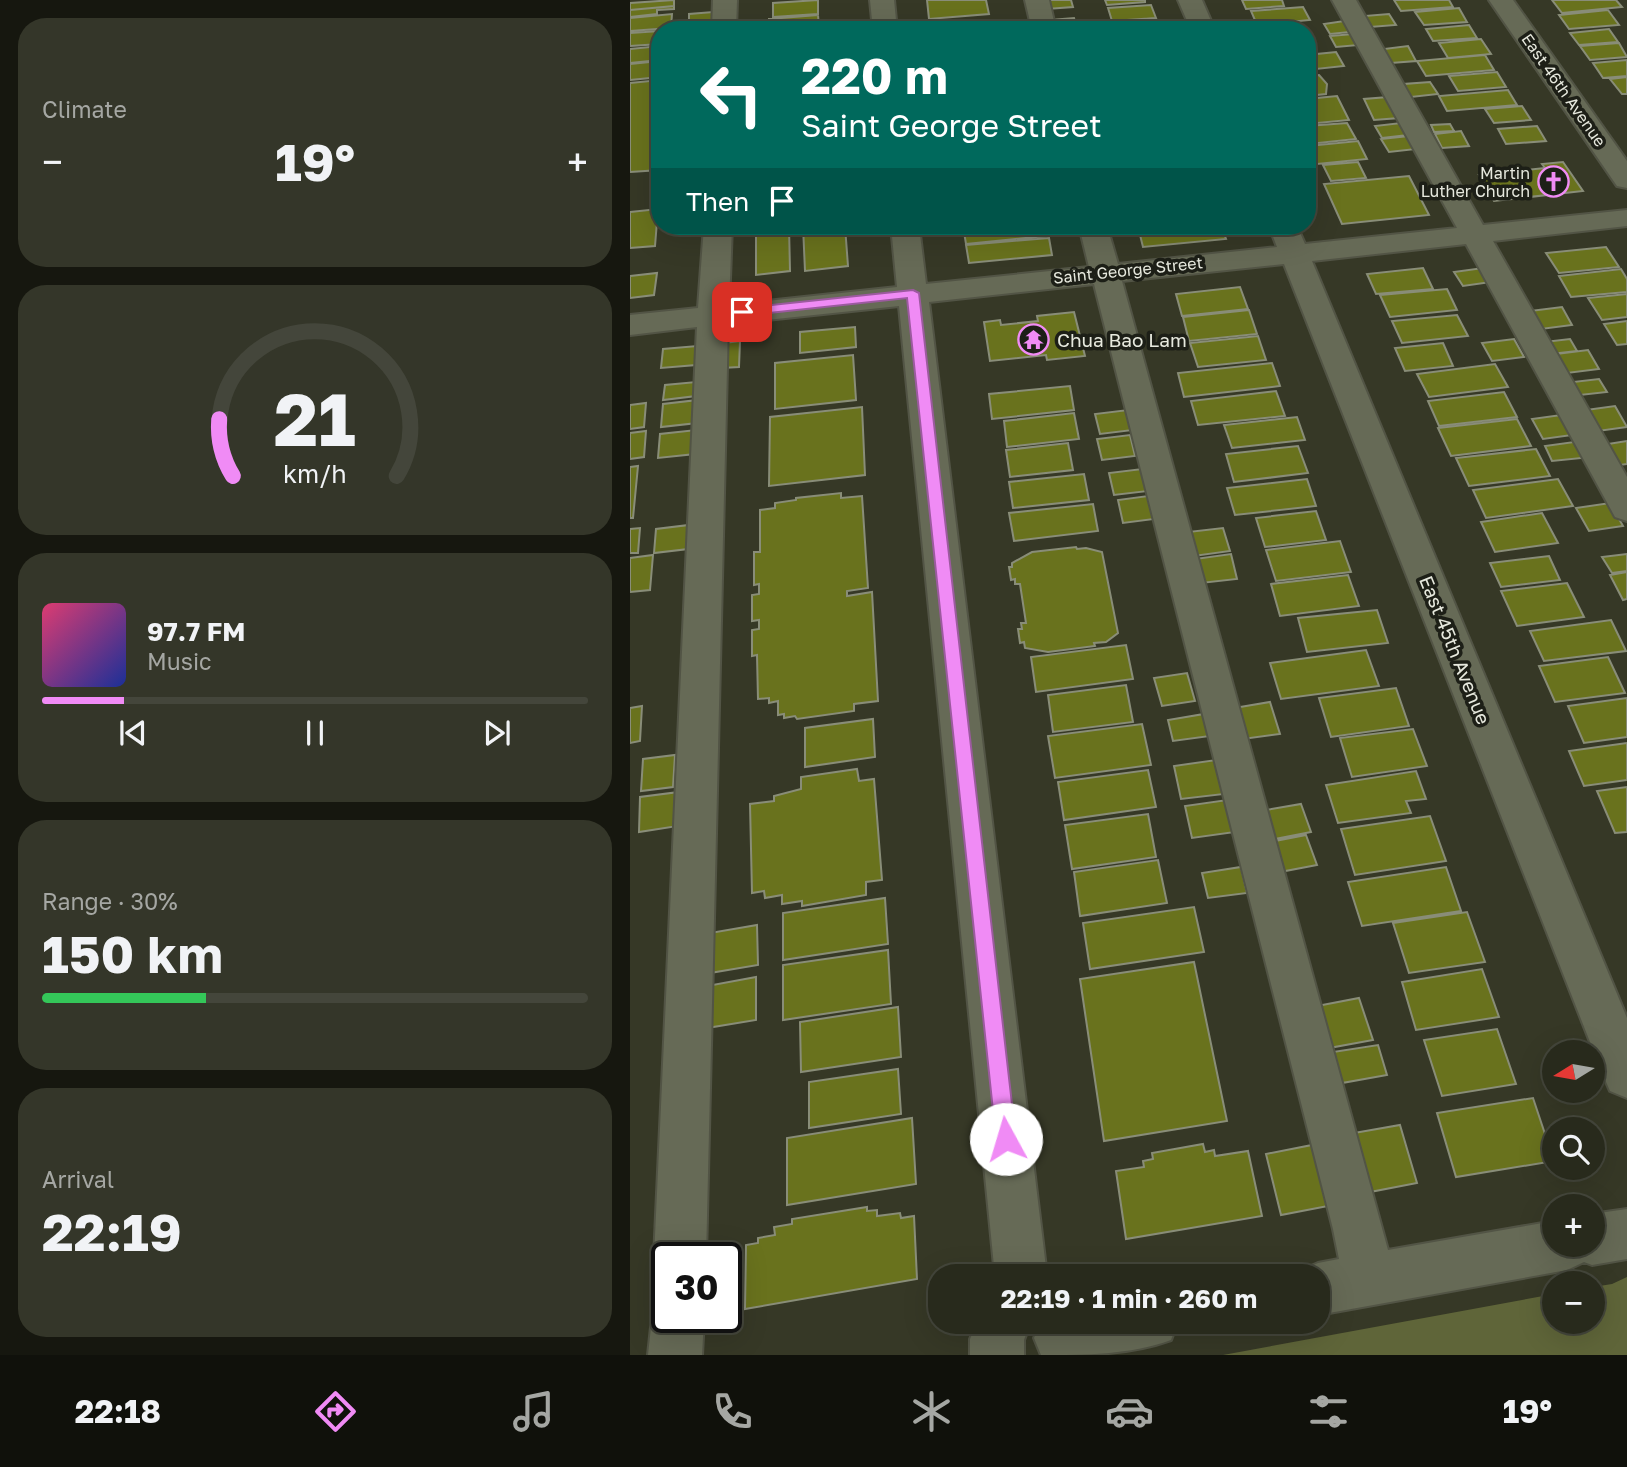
<!DOCTYPE html>
<meta charset="utf-8">
<style>
:root{--surface:#282a1c;--page:#343629;--text:#f1f3f6;--muted:#a5a7a3;--line:#44463b;--accent:#f08bf5}
body{margin:0;font-family:"Golos Text",sans-serif;background:var(--page);color:var(--text);height:100vh;display:flex;flex-direction:column;font-size:26px;white-space:nowrap}
*{box-sizing:border-box;margin:0}
p{font-size:23px;color:var(--muted)}
.icon{flex:none;width:38px;height:38px;fill:none;stroke:currentColor;stroke-width:2;stroke-linecap:round;stroke-linejoin:round}
.map{position:relative;flex:1;overflow:hidden}
.side{display:flex;flex-direction:column;gap:18px;padding:18px;background:#16170f;width:630px}
.side>*{flex:none}
.hud{position:absolute;left:21px;top:21px;width:665px;height:214px;border-radius:28px;box-shadow:0 7px 28px #0002,0 0 0 2px var(--line);background:#00695c;color:#fff;overflow:hidden}
.needle{width:46px;rotate:259deg}
.fabs{position:absolute;left:912px;top:1040px;display:grid;gap:14px}
.fabs a{display:grid;place-items:center;width:63px;height:63px;border-radius:50%;background:var(--surface);box-shadow:0 7px 28px #0002,0 0 0 2px var(--line);font-size:35px}
.speed{position:absolute;left:21px;top:1242px;display:flex;gap:14px;font-size:35px;font-weight:700;text-align:center}
.speed>*{display:grid;place-content:center;width:91px;height:91px;border-radius:50%;background:var(--surface);box-shadow:0 7px 28px #0002,0 0 0 2px var(--line);line-height:1}
.speed .limit{border:4px solid #111;border-radius:10px;background:#fff;color:#111}
.pin{position:absolute;display:grid;place-items:center;width:60px;height:60px;color:#fff;margin:-30px;border-radius:14px;box-shadow:0 4px 10px #0006}
.me{position:absolute;width:77px;margin:-38px;rotate:354deg;stroke-linejoin:round;filter:drop-shadow(0 0 5px #0008)}
.turn{display:flex;align-items:center;gap:24px;height:147px;padding:0 35px;font-size:32px}
.turn .icon{width:91px;height:91px;stroke-width:2.5}
.turn b{display:block;font-size:49px;line-height:60px}
.then{display:flex;align-items:center;height:66px;padding:0 35px;background:#0003;gap:14px;font-size:26px}
.big{font-size:52px;font-weight:700;line-height:1.1}
.side .tile{flex:1;display:flex;flex-direction:column;justify-content:center;gap:10px;min-width:0;padding:0 24px;border-radius:28px;background:var(--page)}
.side .dial{align-items:center;gap:0}
.dial svg{height:182px;overflow:visible;fill:none;stroke:var(--line);stroke-width:7;stroke-linecap:round;text-anchor:middle}
.dial text{fill:var(--text);stroke:none}
.song{display:flex;align-items:center;gap:21px}
.cover{width:84px;height:84px;border-radius:10px;background:linear-gradient(135deg,hsl(340 70% 55%),hsl(230 70% 35%))}
.played{height:7px;border-radius:4px;background:linear-gradient(90deg,var(--accent) 15%,var(--line) 15%)}
.keys{display:flex;justify-content:space-around;direction:ltr}
.heat{display:flex;justify-content:space-between;align-items:center;font-size:38px;direction:ltr}
.charge{height:10px;border-radius:5px;background:linear-gradient(90deg,#34c759 30%,var(--line) 0)}
.trip{position:absolute;left:298px;top:1264px;width:402px;height:70px;border-radius:28px;background:var(--surface);box-shadow:0 7px 28px #0002,0 0 0 2px var(--line);font-weight:700;line-height:70px;text-align:center}
.tabs{display:flex;height:112px;justify-content:space-around;align-items:center;background:#10110b;color:var(--muted)}
.tabs .icon{width:49px;height:49px}
.tabs .on{color:var(--accent)}
.tabs b{font-size:32px;color:var(--text)}
main{display:flex;flex:1;min-height:0}
.map>svg:first-child{display:block}
.green{fill:#5f6539}
.building{fill:#69721d;stroke:#898d78;stroke-width:2}
.lines{fill:none;stroke-linecap:round;stroke-linejoin:round}
.minor-casing{stroke:#525445;stroke-width:4}
.minor{fill:#666a56;fill-rule:evenodd}
.route{fill:#f08bf5;stroke:#9c5a9f;stroke-width:2}
.labels{text-anchor:middle;stroke-width:7;stroke-linejoin:round;paint-order:stroke}
.far-street-label{font-size:16px;fill:#e7e9de;stroke:#1d1f17}
.far-poi-label{font-size:16px;fill:#e7e9de;stroke:#1d1f17;text-anchor:end}
.poi-label{font-size:19px;fill:#e7e9de;stroke:#1d1f17;text-anchor:start}
.street-label{font-size:19px;fill:#e7e9de;stroke:#1d1f17}
</style>
<main>
<section class="side">
<div class="tile"><p>Climate</p>
<div class="heat"><a>−</a><b class="big">19°</b><a>+</a></div>
</div>
<div class="tile dial"><svg viewBox="0 0 100 80">
<path d="M14 69A42 42 0 1 1 86 69"/>
<path d="M14 69A42 42 0 0 1 8 44" stroke="#f08bf5"/>
<text x="50" y="56" font-size="32" font-weight="700">21</text>
<text x="50" y="72" font-size="11">km/h</text>
</svg></div>
<div class="tile">
<div class="song"><i class="cover"></i><div><b>97.7 FM</b><p>Music</p></div></div>
<div class="played"></div>
<div class="keys"><svg class="icon" aria-label="previous" viewBox="0 0 24 24"><path d="M18 5L8 12l10 7zM5 5v14"/></svg><svg class="icon" aria-label="pause" viewBox="0 0 24 24"><path d="M8 5v14M16 5v14"/></svg><svg class="icon" aria-label="next" viewBox="0 0 24 24"><path d="M6 5l10 7-10 7zM19 5v14"/></svg></div>
</div>
<div class="tile"><p>Range · 30%</p><b class="big">150 km</b><div class="charge"></div></div>
<div class="tile"><p>Arrival</p><b class="big">22:19</b></div>
</section>
<div class="map">
<svg width="997" height="1355" viewBox="0 0 997 1355">
<rect width="100%" height="100%" fill="#363826"/>
<path class="green" d="M997,1277V1355H593L924,1294V1321H962L963,1287L982,1284Z"/>
<path class="building" d="M44,0V6L0,10V3Z
M188,0V14L143,17V3Z
M297,0H356L359,14L299,19Z
M415,0H441L443,7L417,9Z
M475,0H515V2L477,5Z
M612,0H652L654,6L616,9Z
M764,0H819L823,7L771,11Z
M922,0H986L992,7L932,13Z
M521,5L526,18L482,21L478,8Z
M44,6V9L27,10V14L0,17V10Z
M673,7L680,20L627,25L621,11Z
M829,8L837,22L794,25L785,12Z
M978,10L989,25L939,29L929,15Z
M83,12V22L59,25V14Z
M42,14L41,28L0,31V18Z
M759,14L766,25L740,27L734,16Z
M188,15L189,28L140,30L139,19Z
M444,18L446,25L423,27L421,20Z
M524,18L527,30H482L480,22Z
M363,20L365,30H301L300,25Z
M714,21L720,32L700,34L694,24Z
M128,22V29L107,30V23Z
M660,23L663,30H625L623,26Z
M839,25L847,38L803,41L796,29Z
M979,29L988,42L949,45L940,33Z
M30,31V44L0,46V33Z
M723,34L729,45L706,47L700,36Z
M851,39L861,54L818,58L809,43Z
M989,43L997,57L960,60L950,46Z
M30,46V60L0,63V49Z
M778,46L786,61L761,63L754,49Z
M706,52L714,66L677,70V55Z
M855,55L864,70L796,76L787,61Z
M997,60V76L973,78L963,63Z
M30,61V77L0,80V64Z
M867,72L876,87L828,91L819,76Z
M689,75L697,84L696,94L677,96V76Z
M997,77V94H992L980,79Z
M30,80V170L0,172V83Z
M800,82L808,94L781,97L774,84Z
M878,90L887,105L817,111L809,96Z
M707,96L719,120L677,124V99Z
M758,97L769,118L744,120L734,99Z
M892,106L901,120L864,123L855,109Z
M717,123L726,139L679,144L677,126Z
M771,123L778,135L752,138L745,126Z
M820,124L824,131L804,132L801,125Z
M907,126L916,141L876,144L868,129Z
M831,131L839,146L812,148L805,134Z
M779,136L786,149L759,152L751,139Z
M728,141L737,159L687,164L678,146Z
M728,162L736,178L701,181L693,165Z
M933,162L953,191L864,201L849,175L915,168L912,164Z
M779,176L799,215L712,224L694,184Z
M28,209L25,246L0,248V212Z
M126,226H159L160,271L126,275Z
M173,226H215L218,266L175,271Z
M333,226H413L415,236L336,244Z
M523,226H591L596,239L513,247L508,227Z
M419,238L422,255L339,263L336,245Z
M976,247L989,267L929,273L916,253Z
M793,268L803,289L746,294L737,274Z
M853,268L861,282L833,286L824,272Z
M991,269L997,279V292L941,297L929,276Z
M27,273L24,295L0,298V276Z
M610,287L618,309L552,316L546,294Z
M817,289L827,310L760,317L750,295Z
M997,294V317L972,320L958,298Z
M932,307L942,325L911,329L900,311Z
M619,310L627,334L559,341L553,317Z
M444,312L455,356L417,360L416,355L360,361L354,322L370,320L371,325L408,321L407,316Z
M827,315L838,336L772,343L762,321Z
M997,321V344L987,345L974,324Z
M225,327L226,347L170,353V332Z
M628,336L636,360L568,367L560,343Z
M884,339L894,357L862,361L852,343Z
M940,339L947,351L921,354L914,342Z
M110,341L109,367L92,368L94,343Z
M813,343L823,366L775,371L765,348Z
M67,346L66,365L31,368L33,349Z
M958,350L969,369L937,373L926,354Z
M223,355L226,400L145,409V363Z
M642,363L650,386L554,397L548,373Z
M865,364L878,387L799,397L787,374Z
M969,379L977,392L950,395L943,382Z
M66,382V396L33,400L35,385Z
M440,386L444,410L362,419L359,394Z
M646,391L655,416L568,425L561,401Z
M874,392L887,417L809,426L798,401Z
M68,400L67,423L31,427L33,404Z
M16,403L14,427L0,429V405Z
M985,406L997,427L968,431L956,410Z
M232,407L235,475L139,486L140,417Z
M498,410L503,430L470,434L465,414Z
M444,413L449,439L377,447L374,421Z
M931,415L942,435L913,439L902,419Z
M667,417L675,440L602,448L594,425Z
M887,419L901,446L821,456L808,428Z
M66,430L65,454L28,458L30,434Z
M16,431L14,457L0,459V433Z
M500,435L505,456L472,460L467,439Z
M997,441V464L990,465L978,444Z
M944,442L952,458L922,461L915,446Z
M438,443L443,470L380,477L376,450Z
M668,446L678,473L604,482L596,454Z
M906,449L920,476L839,486L826,458Z
M8,466L3,518H0V467Z
M512,469L518,491L484,495L479,473Z
M454,474L459,500L383,508L379,482Z
M677,479L686,506L605,515L597,488Z
M928,479L943,506L856,518L843,490Z
M211,493V498L232,496L238,588L217,591V596L242,592L248,701L224,704V711L167,719L165,716L154,718V714L148,715V701L139,703V698L128,699L127,655L122,656V630L129,629V620L122,621V595L129,594V584L124,585V552H130V510L145,508V503L166,500V498Z
M518,496L524,519L493,523L488,500Z
M980,503L993,526L959,531L946,508Z
M463,504L468,531L384,541L379,513Z
M686,511L696,540L635,547L626,518Z
M912,513L928,543L865,552L851,522Z
M59,525L58,549L24,553L26,529Z
M10,528L8,553H0V529Z
M593,528L600,551L564,556L558,532Z
M710,541L721,572L646,581L636,550Z
M446,547L447,549L456,548L472,552L488,633L476,642L464,643L465,646L418,652L395,648L394,642L390,643L388,629H392L391,623H396L390,584H385V579L381,580L379,567H382V563L402,552Z
M601,554L607,579L571,583L565,559Z
M997,554V571L982,573L972,557Z
M23,555L20,590L0,592V558Z
M919,556L930,580L871,587L860,563Z
M997,572V599L993,600L980,575Z
M718,575L729,606L650,616L641,584Z
M937,583L954,617L887,626L871,591Z
M747,610L758,643L677,652L668,618Z
M981,620L996,651L914,661L900,631Z
M496,645L503,679L406,692L401,657Z
M736,650L749,686L651,699L640,663Z
M978,657L995,693L925,702L909,666Z
M557,673L565,701L532,706L524,678Z
M496,685L503,722L423,732L418,695Z
M766,688L779,726L701,737L689,698Z
M997,698V737L954,743L938,706Z
M640,702L650,734L613,739L604,708Z
M12,706L10,741L0,743V708Z
M574,714L580,736L543,741L538,720Z
M243,719L245,757L175,767V728Z
M512,724L521,765L425,778L418,736Z
M783,729L797,766L722,777L710,738Z
M997,743V780L954,786L939,751Z
M45,755L43,787L11,791L13,759Z
M586,760L594,794L551,799L544,766Z
M227,769L229,781L244,779L252,880L236,882V895L172,906V901L152,904V895L135,898L134,891L122,893L120,804L144,801V796L171,789V777Z
M518,770L526,807L434,820L428,782Z
M786,771L796,799L776,801L781,813L708,823L696,785Z
M997,787V832L985,833L967,791Z
M49,792L48,826L9,832L10,797Z
M597,800L605,832L562,838L555,806Z
M671,804L681,832L645,839L636,810Z
M518,814L526,857L442,869L435,825Z
M800,816L816,861L725,875L711,829Z
M676,835L687,865L650,872L640,842Z
M528,860L537,903L450,916L444,872Z
M611,867L617,893L578,898L572,873Z
M816,867L831,911L732,926L718,882Z
M255,898L258,944L153,960V913Z
M564,907L574,952L460,969L453,923Z
M837,912L855,962L779,973L763,923Z
M127,925L128,965L80,973V933Z
M258,950L261,1004L153,1020V965Z
M564,962L597,1121L474,1141L450,979Z
M852,969L869,1017L786,1030L772,982Z
M126,977V1020L77,1028V986Z
M729,998L743,1040L699,1048L687,1006Z
M268,1007L271,1057L171,1072L170,1022Z
M867,1029L886,1084L812,1096L794,1040Z
M748,1045L757,1075L712,1083L703,1052Z
M268,1069L271,1114L179,1128V1082Z
M903,1098L924,1161L826,1177L807,1113Z
M282,1118L286,1184L157,1205V1138Z
M770,1125L787,1183L740,1192L724,1133Z
M573,1144L575,1152L584,1150L585,1156L618,1151L632,1216L496,1239L486,1171L514,1167L513,1161L523,1159L522,1153Z
M682,1145L698,1206L651,1215L636,1154Z
M237,1207V1211L247,1210V1216L270,1213L271,1218L284,1216L287,1279L115,1309L116,1245L128,1243V1238L145,1235L144,1227L162,1224V1219Z"/>
<g class="lines">
<defs>
<path id="minor" d="M83,0H107L106,30H82Z
M240,0H264L267,30H243Z
M395,0H419L426,30H402Z
M548,0H572L585,30H561Z
M702,0H726L853,225L997,210V226L863,241L997,477V521L985,517L836,244L682,261L997,1018V1098L980,1091L973,1075L654,264L492,281L758,1250L924,1221V1244H962V1214L997,1209V1259L962,1265L954,1262L937,1270L688,1315V1276H667L670,1271L688,1263L709,1259L703,1229L464,284L299,302L417,1276H365L269,306L98,324L76,1258H37V1278L32,1276L24,1258L67,327L0,335V315L68,308L74,226H102L99,305L267,287L261,226H289L296,284L459,267L449,226H477L488,264L647,247L639,226H667L675,244L827,228Z
M859,0H883L997,161V188L987,186Z
M37,1296V1318H74L72,1355H18L22,1318L29,1299Z
M348,1321H401L394,1340V1355H340V1339Z
M411,1321H548L541,1340C499,1355 456,1355 411,1355L404,1338Z"/>
</defs>
<use href="#minor" class="minor-casing"/>
<use href="#minor" class="minor"/>
</g>
<path class="route" d="M283,290L289,293L386,1139L383,1146L376,1149L369,1146L366,1139L277,298L112,316L106,312L112,308Z"/>
<defs>
<symbol id="church-ring" viewBox="-11 -11 22 22"><circle r="9.5" fill="#1d1f17" stroke="#f08bf5" stroke-width="1.5"/><path d="M-1.2-6h2.4v3.5h3.3v2.4h-3.3V6h-2.4V-.1h-3.3v-2.4h3.3Z" fill="#f08bf5"/></symbol>
<symbol id="temple-ring" viewBox="-11 -11 22 22"><circle r="9.5" fill="#1d1f17" stroke="#f08bf5" stroke-width="1.5"/><path d="M0-6L5-2H3V0L6.5 2.5H4V6H1.5V3h-3V6H-4V2.5H-6.5L-3 0V-2H-5Z" fill="#f08bf5"/></symbol>
</defs>
<g fill-rule="evenodd">
<use href="#church-ring" x="906" y="164" width="35" height="35"/>
<use href="#temple-ring" x="386" y="322" width="35" height="35"/>
</g>
<g class="labels">
<g class="far-street-label">
<text transform="translate(934 90) rotate(55)" y="6">East 46th Avenue</text>
<text transform="translate(498 270) rotate(-6)" y="6">Saint George Street</text>
</g>
<g class="far-poi-label">
<text x="900" y="179">Martin<tspan x="900" dy="18">Luther Church</tspan></text>
</g>
<g class="poi-label">
<text x="427" y="347">Chua Bao Lam</text>
</g>
<g class="street-label">
<text transform="translate(825 650) rotate(68)" y="7">East 45th Avenue</text>
</g>
</g>
</svg>
<div class="fabs">
<a><svg class="needle" viewBox="-14 -14 28 28"><path d="M0-13l5 13h-10z" fill="#e53935"/><path d="M0 13l5-13h-10z" fill="#a5a7a3"/></svg></a>
<a><svg class="icon" aria-label="search" viewBox="0 0 24 24"><circle cx="10" cy="10" r="6"/><path d="M15 15l6 6"/></svg></a>
<a>+</a>
<a>−</a>
</div>
<div class="speed"><div class="limit">30</div></div>
<div class="pin" style="left:112px;top:312px;background:#d93025"><svg class="icon" aria-label="arrive" viewBox="0 0 24 24"><path d="M6 21V4h12l-3 4 3 4H6"/></svg></div>
<svg class="me" style="left:376px;top:1139px" viewBox="-20 -20 40 40"><circle r="19" fill="#fff"/><path d="M0-13L10 11 0 6-10 11z" fill="#f08bf5"/></svg>
<div class="trip">22:19 · 1 min · 260 m</div>
<div class="hud">
<div class="turn"><svg class="icon" aria-label="left" viewBox="0 0 24 24"><path d="M17 20v-9H6M10 6l-5 5 5 5"/></svg><div><b>220 m</b>Saint George Street</div></div>
<div class="then">Then<svg class="icon" aria-label="arrive" viewBox="0 0 24 24"><path d="M6 21V4h12l-3 4 3 4H6"/></svg></div>
</div>
</div>
</main>
<nav class="tabs">
<b>22:18</b>
<svg class="icon on" aria-label="directions" viewBox="0 0 24 24"><path d="M12 3l9 9-9 9-9-9zM9 14v-3h6M13 9l2 2-2 2"/></svg>
<svg class="icon" aria-label="music" viewBox="0 0 24 24"><path d="M9 18V5l10-2v13"/><circle cx="6" cy="18" r="3"/><circle cx="16" cy="16" r="3"/></svg>
<svg class="icon" aria-label="phone" viewBox="0 0 24 24"><path d="M5 4h4l2 5-3 2q2 4 5 5l2-3 5 2v4C11 20 4 13 5 4z"/></svg>
<svg class="icon" aria-label="climate" viewBox="0 0 24 24"><path d="M12 3v18M4 7l16 10M4 17L20 7"/></svg>
<svg class="icon" aria-label="car" viewBox="0 0 24 24"><path d="M5 17H2v-5l4-1 3-4h7l3 4 3 1v5h-3M9 17h6M6 11h13"/><circle cx="7" cy="17" r="2"/><circle cx="17" cy="17" r="2"/></svg>
<svg class="icon" aria-label="filters" viewBox="0 0 24 24"><path d="M4 7h16M4 17h16"/><circle cx="9" cy="7" r="2"/><circle cx="15" cy="17" r="2"/></svg>
<b>19°</b>
</nav>
